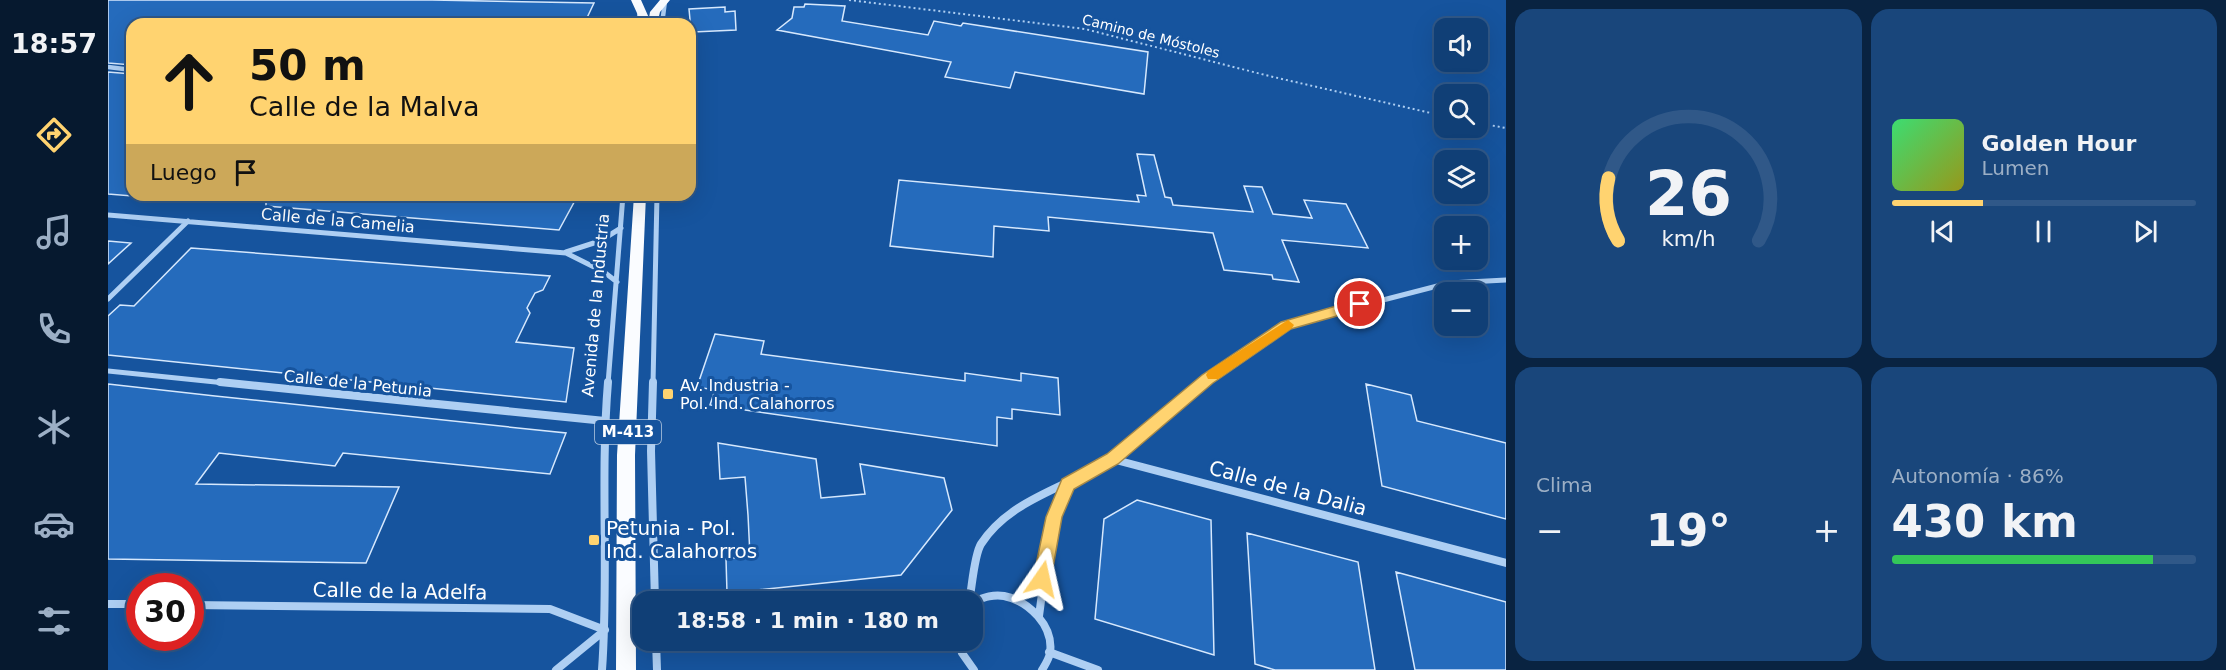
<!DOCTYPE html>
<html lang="es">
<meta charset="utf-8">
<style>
:root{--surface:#103f76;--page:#19467b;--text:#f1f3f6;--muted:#9cafc5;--line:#305888;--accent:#ffd370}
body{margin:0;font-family:"DejaVu Sans",sans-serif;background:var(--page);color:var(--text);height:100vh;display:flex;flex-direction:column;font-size:22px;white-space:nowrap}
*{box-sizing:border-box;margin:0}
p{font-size:20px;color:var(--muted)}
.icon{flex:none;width:33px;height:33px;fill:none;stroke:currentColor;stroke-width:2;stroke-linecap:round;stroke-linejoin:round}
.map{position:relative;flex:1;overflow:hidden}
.panel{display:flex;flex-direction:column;gap:9px;padding:9px;background:#092341;width:720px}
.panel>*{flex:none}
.top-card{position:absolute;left:18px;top:18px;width:570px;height:183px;border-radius:18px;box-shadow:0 6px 24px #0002,0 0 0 2px var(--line);background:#ffd370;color:#111;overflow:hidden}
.fabs{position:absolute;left:1326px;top:18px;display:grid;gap:12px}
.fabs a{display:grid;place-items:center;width:54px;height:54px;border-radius:12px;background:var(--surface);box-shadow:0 6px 24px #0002,0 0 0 2px var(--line);font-size:30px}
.speed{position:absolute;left:18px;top:573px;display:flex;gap:12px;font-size:30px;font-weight:700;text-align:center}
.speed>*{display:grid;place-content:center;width:78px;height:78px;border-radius:50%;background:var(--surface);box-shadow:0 6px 24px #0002,0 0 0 2px var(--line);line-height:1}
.speed .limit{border:9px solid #d22;background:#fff;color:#111}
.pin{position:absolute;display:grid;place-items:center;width:51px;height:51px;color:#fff;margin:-26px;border:3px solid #fff;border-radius:50%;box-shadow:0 2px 6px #0007}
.me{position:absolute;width:66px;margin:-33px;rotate:11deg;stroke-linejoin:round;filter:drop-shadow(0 0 4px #0008)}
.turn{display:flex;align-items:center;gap:21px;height:126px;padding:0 24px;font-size:27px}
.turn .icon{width:78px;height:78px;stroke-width:2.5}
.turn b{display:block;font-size:42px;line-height:51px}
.then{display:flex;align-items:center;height:57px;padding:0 24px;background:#0003;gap:12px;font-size:22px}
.big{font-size:45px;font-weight:800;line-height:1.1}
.panel .card{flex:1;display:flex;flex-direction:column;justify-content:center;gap:9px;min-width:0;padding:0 21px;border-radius:18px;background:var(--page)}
.panel .dial{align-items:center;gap:0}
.dial svg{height:156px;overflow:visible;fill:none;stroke:var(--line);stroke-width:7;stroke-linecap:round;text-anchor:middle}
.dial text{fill:var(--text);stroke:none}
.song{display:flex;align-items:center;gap:18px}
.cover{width:72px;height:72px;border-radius:9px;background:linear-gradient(135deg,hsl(140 70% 55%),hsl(60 70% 35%))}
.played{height:6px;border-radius:3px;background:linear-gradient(90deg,var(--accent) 30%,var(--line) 30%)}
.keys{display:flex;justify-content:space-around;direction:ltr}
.heat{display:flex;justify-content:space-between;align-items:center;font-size:33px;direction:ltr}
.charge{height:9px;border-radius:4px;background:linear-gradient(90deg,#34c759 86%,var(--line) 0)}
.panel .tiles{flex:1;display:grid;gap:9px;grid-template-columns:repeat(2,1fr)}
.trip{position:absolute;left:524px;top:591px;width:351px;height:60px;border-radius:18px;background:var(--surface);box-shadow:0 6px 24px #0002,0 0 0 2px var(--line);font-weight:800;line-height:60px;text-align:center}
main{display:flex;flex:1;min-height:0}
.dock{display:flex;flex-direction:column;width:108px;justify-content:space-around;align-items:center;background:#06192f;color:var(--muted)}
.dock .icon{width:42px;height:42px}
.dock .current{color:var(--accent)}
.dock b{font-size:27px;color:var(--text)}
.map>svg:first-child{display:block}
.building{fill:#256bbc;stroke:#d6e8fd;stroke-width:1.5}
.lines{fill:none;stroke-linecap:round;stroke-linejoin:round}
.path{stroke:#aecff3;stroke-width:2;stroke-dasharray:2 3;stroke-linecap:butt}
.minor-far2{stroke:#aecff3;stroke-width:4.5}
.minor-far1{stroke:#aecff3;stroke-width:5}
.minor{stroke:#aecff3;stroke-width:8}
.primary{fill:#fafcff;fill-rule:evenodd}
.route{fill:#ffd370;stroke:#a68949;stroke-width:1.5}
.slow{fill:#f59e0b}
.poi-dot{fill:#ffd370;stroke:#16549e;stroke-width:2}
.labels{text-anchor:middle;stroke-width:6;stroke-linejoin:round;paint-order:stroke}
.far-street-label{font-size:14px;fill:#fff;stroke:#16549e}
.shield{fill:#16549e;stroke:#b9cce2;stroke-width:1.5}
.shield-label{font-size:15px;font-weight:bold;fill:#fff}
.street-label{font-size:16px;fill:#fff;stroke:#16549e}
.poi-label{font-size:16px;fill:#fff;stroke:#16549e;text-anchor:start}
.near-street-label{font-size:20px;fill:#fff;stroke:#16549e}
.near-poi-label{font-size:20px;fill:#fff;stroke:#16549e;text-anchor:start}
</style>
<main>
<nav class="dock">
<b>18:57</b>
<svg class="icon current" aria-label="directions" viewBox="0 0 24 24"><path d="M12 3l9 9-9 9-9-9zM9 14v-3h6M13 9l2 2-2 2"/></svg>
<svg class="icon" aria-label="music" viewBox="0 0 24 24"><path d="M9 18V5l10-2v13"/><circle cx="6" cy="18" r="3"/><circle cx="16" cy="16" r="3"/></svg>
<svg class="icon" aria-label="phone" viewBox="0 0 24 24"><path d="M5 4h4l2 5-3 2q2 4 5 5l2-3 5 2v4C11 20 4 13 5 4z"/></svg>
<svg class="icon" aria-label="climate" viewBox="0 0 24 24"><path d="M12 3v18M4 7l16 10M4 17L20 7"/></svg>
<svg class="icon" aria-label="car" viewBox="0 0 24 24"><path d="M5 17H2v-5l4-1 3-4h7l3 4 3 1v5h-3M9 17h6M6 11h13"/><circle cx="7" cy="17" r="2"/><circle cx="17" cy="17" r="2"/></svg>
<svg class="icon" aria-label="filters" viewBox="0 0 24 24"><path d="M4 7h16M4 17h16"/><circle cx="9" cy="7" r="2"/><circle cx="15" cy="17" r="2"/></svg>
</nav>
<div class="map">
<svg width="1398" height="670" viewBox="0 0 1398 670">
<rect width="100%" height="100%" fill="#16549e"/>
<path class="building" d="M0,0H324L486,3L476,24H24V65L0,63Z
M697,4L737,6L734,21L820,35L826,21L853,26L855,23L1040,52L1036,94L907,72L902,88L837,77L843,62L669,30L684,18L686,7H696Z
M617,7V12L627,11L628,30L585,32L583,30L581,9Z
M0,72L24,74V196L0,194Z
M1029,154L1046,155L1057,197L1063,198L1065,205L1145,212L1136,186L1154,187L1165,214L1204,218L1196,200L1238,204L1260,248L1174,240L1191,282L1165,279L1164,275L1116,270L1105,233L940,217L941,231L886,226L885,257L782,246L791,180L1031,202L1029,195L1038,196Z
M158,195H470L451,230L158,206Z
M0,241L23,243L0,264Z
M83,248L442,276L435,290L427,293L419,308L422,313L408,342L466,348L458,402L0,355V316L12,305L26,306Z
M607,334L656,341L653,354L857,381V373L913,381V373L950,378L952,415L904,409V419L889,417V446L602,405L607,390L589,387Z
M0,384L107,396L458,433L442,474L235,453L227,466L111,453L88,484L291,487L258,563L0,559Z
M1258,384L1303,395L1309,421L1398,443V519L1274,486Z
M610,443L708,459L713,498L757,494L752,464L836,478L844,510L793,575L619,593L618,559L642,556L640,515L637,477L612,479Z
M1029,500L1103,520L1106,655L987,619L996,519Z
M1139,533L1250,562L1267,670H1167L1147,664Z
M1288,572L1398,602V670H1307Z"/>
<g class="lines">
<path class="path" d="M741,0L977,29L1161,76L1336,116
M1370,123L1398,128"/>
<path class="minor-far2" d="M530,24L532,10
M554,24L557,1
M0,67L24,70"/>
<path class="minor-far1" d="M0,215L458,253L496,272L509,282
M458,252L492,241L513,228
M0,299L80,221
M0,371L127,384
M500,384L515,195
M545,384L549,195
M1093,384L1178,325L1341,283L1398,280"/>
<path class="minor" d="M112,382L497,421
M545,382L543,451L547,602
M1004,459L1398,563
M861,602C864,588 866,555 873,544C903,498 960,488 1003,459C1036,438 1065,408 1095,382
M864,602C875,598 884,594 896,596C921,601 946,626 942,653C941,659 937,665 934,670
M0,604H32
M82,605L442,609L497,630L448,670
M931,616L940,549L960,484
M548,640L549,670
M850,640L854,653L866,670
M941,652L990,670
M494,670C501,574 492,478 500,382"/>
<path class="primary" d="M523,0H533L541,18L542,12L552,0H562L552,12L549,24H534Z
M526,195H538L527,455L528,670H508L509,455Z"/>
</g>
<path class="route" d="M1252,299L1259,304L1257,308L1183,329L1105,383L1010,464L966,489L954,517L943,579L940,585L934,588L928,585L925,579L938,517L954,479L999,454L1094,375L1173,322Z"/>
<path class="slow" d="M1180,320L1186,325L1184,328L1110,379H1100L1098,375L1100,371Z"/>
<g class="poi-dot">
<rect x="554" y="388" width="12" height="12" rx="3"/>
<rect x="480" y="534" width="12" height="12" rx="3"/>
</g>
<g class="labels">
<g class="far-street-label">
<text transform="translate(1043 36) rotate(14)" y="5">Camino de Móstoles</text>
</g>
<rect class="shield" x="487" y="420" width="66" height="24" rx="4.5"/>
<g class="shield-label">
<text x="520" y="437">M-413</text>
</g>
<g class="street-label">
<text transform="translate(230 220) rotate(5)" y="6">Calle de la Camelia</text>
<text transform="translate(487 305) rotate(-85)" y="6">Avenida de la Industria</text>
<text transform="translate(250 383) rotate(6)" y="6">Calle de la Petunia</text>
</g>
<g class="poi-label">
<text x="572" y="391">Av. Industria -<tspan x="572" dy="18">Pol. Ind. Calahorros</tspan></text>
</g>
<g class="near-street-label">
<text transform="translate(1180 488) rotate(15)" y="7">Calle de la Dalia</text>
<text transform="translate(292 591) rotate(1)" y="7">Calle de la Adelfa</text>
</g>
<g class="near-poi-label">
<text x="498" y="535">Petunia - Pol.<tspan x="498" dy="23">Ind. Calahorros</tspan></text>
</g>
</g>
</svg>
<div class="fabs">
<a><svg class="icon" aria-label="sound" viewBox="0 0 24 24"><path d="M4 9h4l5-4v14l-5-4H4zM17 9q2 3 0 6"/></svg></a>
<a><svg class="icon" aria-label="search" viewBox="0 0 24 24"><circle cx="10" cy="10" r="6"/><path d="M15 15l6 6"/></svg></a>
<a><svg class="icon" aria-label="layers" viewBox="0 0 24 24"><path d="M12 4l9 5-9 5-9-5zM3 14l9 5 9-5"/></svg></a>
<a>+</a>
<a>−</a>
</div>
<div class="speed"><div class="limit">30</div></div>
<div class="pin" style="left:1252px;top:304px;background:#d93025"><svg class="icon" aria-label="arrive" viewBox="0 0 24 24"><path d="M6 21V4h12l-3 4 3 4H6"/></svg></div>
<svg class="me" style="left:934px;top:579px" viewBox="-20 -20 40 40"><path d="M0-17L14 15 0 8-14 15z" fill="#ffd370" stroke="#fff" stroke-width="4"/></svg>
<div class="trip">18:58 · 1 min · 180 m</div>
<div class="top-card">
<div class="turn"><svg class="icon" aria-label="ahead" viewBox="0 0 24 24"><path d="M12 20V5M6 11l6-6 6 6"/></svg><div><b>50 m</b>Calle de la Malva</div></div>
<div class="then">Luego<svg class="icon" aria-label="arrive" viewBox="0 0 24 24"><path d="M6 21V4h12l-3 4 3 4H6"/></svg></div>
</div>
</div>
<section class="panel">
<div class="tiles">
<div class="card dial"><svg viewBox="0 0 100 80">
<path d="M14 69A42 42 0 1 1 86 69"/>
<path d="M14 69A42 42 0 0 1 9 37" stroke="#ffd370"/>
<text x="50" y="56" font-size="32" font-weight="700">26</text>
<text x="50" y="72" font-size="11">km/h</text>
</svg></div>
<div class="card">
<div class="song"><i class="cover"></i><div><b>Golden Hour</b><p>Lumen</p></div></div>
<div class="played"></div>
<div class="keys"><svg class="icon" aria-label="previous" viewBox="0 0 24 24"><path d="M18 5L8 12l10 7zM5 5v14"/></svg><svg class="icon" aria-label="pause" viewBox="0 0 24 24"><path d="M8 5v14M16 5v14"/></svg><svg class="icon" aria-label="next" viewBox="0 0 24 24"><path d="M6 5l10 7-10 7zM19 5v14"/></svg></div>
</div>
<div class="card"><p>Clima</p>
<div class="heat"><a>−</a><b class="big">19°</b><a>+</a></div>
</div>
<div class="card"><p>Autonomía · 86%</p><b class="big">430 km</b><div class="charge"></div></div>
</div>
</section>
</main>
